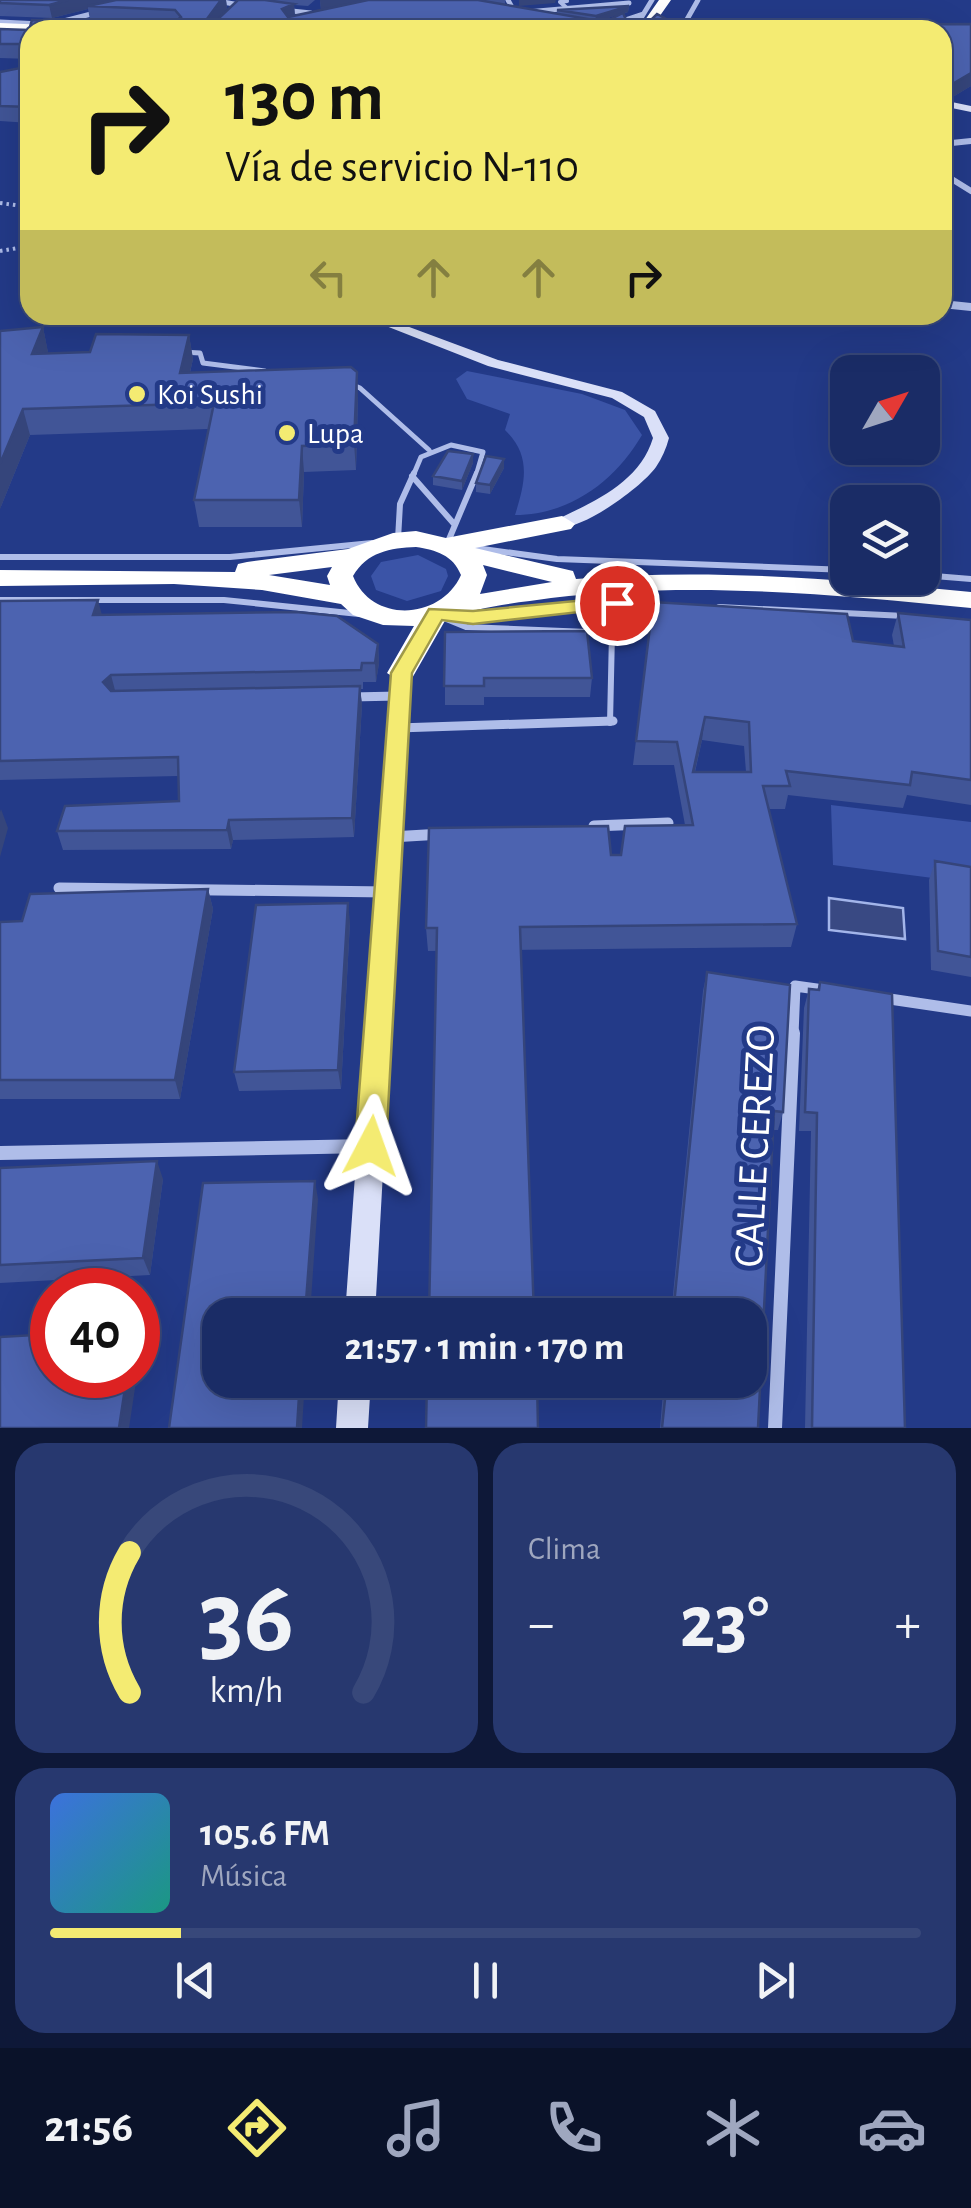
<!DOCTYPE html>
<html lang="es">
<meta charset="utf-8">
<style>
:root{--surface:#1a2c66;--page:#27386f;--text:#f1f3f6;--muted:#9fa7bf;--line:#38487a;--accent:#f4eb72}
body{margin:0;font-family:"Alegreya Sans",sans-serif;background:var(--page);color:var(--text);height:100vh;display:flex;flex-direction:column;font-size:38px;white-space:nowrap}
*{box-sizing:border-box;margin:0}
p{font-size:32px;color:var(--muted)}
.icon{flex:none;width:55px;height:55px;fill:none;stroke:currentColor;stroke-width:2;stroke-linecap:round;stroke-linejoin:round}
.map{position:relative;height:1428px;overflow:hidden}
.panel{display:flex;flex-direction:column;gap:15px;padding:15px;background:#0e1838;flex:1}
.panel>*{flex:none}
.hud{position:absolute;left:20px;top:20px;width:932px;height:305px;border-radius:30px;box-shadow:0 10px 40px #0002,0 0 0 2px var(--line);background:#f4eb72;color:#111;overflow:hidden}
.needle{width:65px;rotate:51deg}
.controls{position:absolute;left:830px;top:355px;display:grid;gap:20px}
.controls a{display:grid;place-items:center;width:110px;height:110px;border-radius:20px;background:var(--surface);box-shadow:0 10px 40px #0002,0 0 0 2px var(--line);font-size:50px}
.speed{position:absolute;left:30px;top:1268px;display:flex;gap:20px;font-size:50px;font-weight:700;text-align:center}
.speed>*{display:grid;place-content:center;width:130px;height:130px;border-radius:50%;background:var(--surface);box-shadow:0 10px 40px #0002,0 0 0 2px var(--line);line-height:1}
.speed .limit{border:15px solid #d22;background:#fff;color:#111}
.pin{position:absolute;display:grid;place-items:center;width:85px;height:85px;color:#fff;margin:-42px;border:5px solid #fff;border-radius:50%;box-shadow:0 2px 10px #0007}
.me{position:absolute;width:110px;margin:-55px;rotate:4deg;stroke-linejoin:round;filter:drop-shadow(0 0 8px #0008)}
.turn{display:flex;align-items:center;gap:35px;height:210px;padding:0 40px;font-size:45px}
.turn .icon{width:130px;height:130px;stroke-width:2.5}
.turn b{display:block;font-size:70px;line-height:85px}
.lanes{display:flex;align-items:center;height:95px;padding:0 40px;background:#0003;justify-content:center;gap:50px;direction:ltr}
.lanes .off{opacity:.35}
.big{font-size:75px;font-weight:600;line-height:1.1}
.panel .card{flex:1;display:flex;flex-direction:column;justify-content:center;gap:15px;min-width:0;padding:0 35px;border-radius:30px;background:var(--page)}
.panel .dial{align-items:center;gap:0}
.dial svg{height:260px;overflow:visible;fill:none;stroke:var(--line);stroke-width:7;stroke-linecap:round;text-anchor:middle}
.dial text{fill:var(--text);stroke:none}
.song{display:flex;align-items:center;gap:30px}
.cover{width:120px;height:120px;border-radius:15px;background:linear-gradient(135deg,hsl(220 70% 55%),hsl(170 70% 35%))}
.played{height:10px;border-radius:5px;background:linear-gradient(90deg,var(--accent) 15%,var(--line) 15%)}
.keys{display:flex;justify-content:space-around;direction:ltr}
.heat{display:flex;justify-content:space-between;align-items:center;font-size:55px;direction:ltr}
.panel .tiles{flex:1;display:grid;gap:15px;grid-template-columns:1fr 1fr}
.card:last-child{grid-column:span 2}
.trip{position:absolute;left:202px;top:1298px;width:565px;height:100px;border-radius:30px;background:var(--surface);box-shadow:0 10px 40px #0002,0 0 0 2px var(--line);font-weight:600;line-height:100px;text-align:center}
.tabs{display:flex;height:160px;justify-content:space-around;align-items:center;background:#0a1229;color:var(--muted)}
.tabs .icon{width:70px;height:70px}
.tabs .current{color:var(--accent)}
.tabs b{font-size:45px;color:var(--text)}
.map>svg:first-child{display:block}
.green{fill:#3b54a7}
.water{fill:#394983;stroke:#a3b5ea;stroke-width:2.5}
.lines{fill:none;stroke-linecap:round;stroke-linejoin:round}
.path{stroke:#afbde9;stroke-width:4;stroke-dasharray:2.5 4;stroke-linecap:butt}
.lane-far3{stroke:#afbde9;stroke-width:4}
.lane-far2{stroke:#afbde9;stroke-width:5}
.lane-far1{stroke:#afbde9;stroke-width:6}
.lane{stroke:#afbde9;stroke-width:9}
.street-far5{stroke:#afbde9;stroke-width:5}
.street-far4{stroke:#afbde9;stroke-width:6}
.street-far3{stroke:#afbde9;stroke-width:8}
.street-far2{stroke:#afbde9;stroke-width:9}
.street-far1{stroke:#afbde9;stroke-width:11}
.street{stroke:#afbde9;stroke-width:14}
.secondary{fill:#dae0f8;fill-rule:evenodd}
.highway{fill:#fff;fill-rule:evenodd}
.wall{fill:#415597;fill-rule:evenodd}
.shaded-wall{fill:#35457b}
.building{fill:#4c63b0;stroke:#35457b;stroke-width:2.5;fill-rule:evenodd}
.route{fill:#f4eb72;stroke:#9f994a;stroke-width:2.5}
.poi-dot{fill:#f4eb72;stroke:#233a88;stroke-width:4}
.labels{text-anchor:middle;stroke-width:10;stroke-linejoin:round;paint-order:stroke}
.far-poi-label{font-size:30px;fill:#fff;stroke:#233a88;text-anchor:start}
.near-street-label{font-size:42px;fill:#fff;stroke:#233a88}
</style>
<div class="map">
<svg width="971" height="1428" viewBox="0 0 971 1428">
<rect width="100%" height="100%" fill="#233a88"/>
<path class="green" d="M467,371L582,394L625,410L642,435C615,481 570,515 515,515C525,483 532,456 505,430L510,414L467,399L456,379Z
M418,555L446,569L448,576L441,591L407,601L376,590L371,576L381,562Z
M831,805L971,822V883L833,865Z"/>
<path class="water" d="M829,898L903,908L905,939L829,930Z"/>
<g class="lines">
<path class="path" d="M30,145L26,148L30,149
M0,203L30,207
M0,251L30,246"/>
<path class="lane-far3" d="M567,1L560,2L568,9"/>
<path class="lane-far2" d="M182,352L200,353L203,363L265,371
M348,383L360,388L429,450
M413,476L421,457L451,445L483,452L476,476"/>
<path class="lane-far1" d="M412,476L455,525
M398,539L400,504L414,473
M447,544L477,473
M468,547L557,559L848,570
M0,557H230L372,543
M922,575L971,579
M0,600H224L359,614
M719,607L905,616
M445,615L473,617L569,605H660
M439,616L466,627L612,633L610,723"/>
<path class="lane" d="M398,728L613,721"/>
<path class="street-far5" d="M212,0L245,6
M508,0L515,13L629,3
M282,10L311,13
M0,22L41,24
M616,23L643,14
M52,24L99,12
M627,30L638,23L652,0
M681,30L698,0
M719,30L750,27"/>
<path class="street-far4" d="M942,144L971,141
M942,173L971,191"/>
<path class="street-far3" d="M942,304L971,307"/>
<path class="street-far2" d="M351,697L399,696"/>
<path class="street-far1" d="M594,826L668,823
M391,837L442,834
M59,888L388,892
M883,998L971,1011
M793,1035L795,986L831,991"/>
<path class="street" d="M0,1153L369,1146
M775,1428L793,1033"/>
<path class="secondary" d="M942,100L971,106V112L942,106Z
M358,315H377L498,360L622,392L655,411L669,438C666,449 662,458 656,467C641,488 581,531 556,528V520C595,501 640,482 653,438L644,417L612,398L488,366Z
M401,667L411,673L375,1315H345L391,673Z
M339,1380H371L368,1428H336Z"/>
<path class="highway" d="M659,0H671L650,30H638Z
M0,23L73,26L79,30L0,31Z
M562,516L575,524L571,529L475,548L573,571L576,579C708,568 839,579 971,592V608C832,594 691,581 551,598C517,603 479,606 446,619L411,680L401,682L387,673L414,626L383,625L353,615L341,604L262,590L174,584L0,586V570L235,572L238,564L247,562L348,549L393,533L416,531L446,538ZM416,547C436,550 453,555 461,575C441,620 372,624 353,576C367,552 390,548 416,547ZM483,565L552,582L480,594L487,575ZM332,567L327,576L330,585L269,575Z"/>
</g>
<path class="wall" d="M0,0H226L227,8L220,17L238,0H315L308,6L294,5L295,16L321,10L320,0H505V5L557,14V10L629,6L628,12L623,14L627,22L687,30H30V59L0,58V29L29,30L133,22L90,20L88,9L52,18L0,16ZM620,14L605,22L598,21Z
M971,24V86L951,98L942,97V30Z
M30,66V123L0,121V72Z
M43,327L48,353L90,352L189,335L193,359L190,373L358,397L356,470L304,472L302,527H199L194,500L208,429L30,435L0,509Z
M473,454V463L462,490L433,485V476Z
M504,459V468L490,494L476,492V483Z
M0,601L102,615L378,644L379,663L376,682H363V689H360L362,705L354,837L233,840L231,849L63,850L57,831L179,801L178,776L0,780Z
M653,602L853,641L894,646L892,635L898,613L971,620V805L907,795L903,808L788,795L785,809H768L797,924L791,947L428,951L426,928L611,855H621L685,825L674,765H633ZM702,740L744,746L746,772H695Z
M445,632L592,678L590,697H484V705H445Z
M935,861L971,867V977L931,970L929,880Z
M208,889L213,909L180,1099H0V922L22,921Z
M350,922L341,1089L239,1091L234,1072Z
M707,972L783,1112L778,1130H773L758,1428H660L664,1380H750V1315H671L703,991Z
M820,982L905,1428H805L811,1131H799L804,1008L809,989L817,990Z
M0,1168L163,1179L150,1275L0,1283Z"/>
<path class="shaded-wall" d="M68,0H125L88,6V9L52,18L49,5Z
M221,0H226L227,8L210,30L207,19Z
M320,0H372L321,11Z
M519,0H556L555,3L519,6Z
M294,4L295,17L283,22L282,9Z
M629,6L628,12L595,22L596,16Z
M971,73V86L951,98L954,83Z
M43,327L48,352L38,378L32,354Z
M189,335L193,359L184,398L180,373Z
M357,372L358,397L356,470L354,444Z
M23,409L30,435L0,509V464Z
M302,446L304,472L302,527L299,500Z
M473,454V463L462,490V481Z
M504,459V468L490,494V485Z
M98,600L103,619L93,615Z
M378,644L379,663L376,682L375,663Z
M111,675L116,694L108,701L103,682Z
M360,686L362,705L354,837L352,818Z
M705,717L702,740L689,795L693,772Z
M1,809L8,828L0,857V812Z
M229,820L233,840L231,849L227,830Z
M208,889L213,909L180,1099L175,1080Z
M348,903L350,922L341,1089L338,1070Z
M157,1161L163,1179L150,1275L143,1258Z
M315,1181L318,1199L310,1315H305Z
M138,1339L141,1347L138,1370Z
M127,1375H137L129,1428H119Z
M300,1380H305L302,1428H297Z"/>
<path class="building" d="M0,0H68L49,5L0,3Z
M116,0H221L207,19L216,21L238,0H265L294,4L282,9L288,17L368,0H478L605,22L623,13L627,22L651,20L657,14L687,30H30V44H0V29L29,30L32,20L175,22L181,17L175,10L88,6Z
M629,6L596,16L557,10Z
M971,24V73L954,83L943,82L942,84V30H739V25Z
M30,66V107L0,106V72Z
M43,327L32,354L90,352L96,334L189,335L180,373L351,367L357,372L354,444L302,446L299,500H194L214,403L23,409L0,464V331Z
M448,451L473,454L462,481L433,476Z
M486,456L504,459L490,485L476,483Z
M98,600L93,615L296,612L337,616L378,644L375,663H362L361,670L111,675L103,682L111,691L360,686L352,818L229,820L227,830L57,831L65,806L179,801L178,757L0,761V601Z
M653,602L847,614L853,641L904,647L898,613L971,620V780L912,772L910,785L786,771L790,786H763L797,924L520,927L534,1315H429L437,928H426L429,828L608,826L611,855H621L625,826L693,825L677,742L636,741ZM705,717L749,722L751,772H693Z
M587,631L592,678H484V686H444L445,632Z
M935,861L971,867V957L938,951Z
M208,889L175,1080H0V922L22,921L30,894Z
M348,903L338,1070L234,1072L256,905Z
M707,972L790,985L783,1112L774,1111L758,1428H662L667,1380H750V1315H673Z
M820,982L892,994L905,1428H812L817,1113L805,1112L809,989L819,990Z
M157,1161L143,1258L0,1265V1168Z
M315,1181L305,1315H220V1380H300L297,1428H169L203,1183Z
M52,1334V1375H127L119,1428H0V1337Z
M427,1380H537L538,1428H426Z"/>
<path class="route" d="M617,597L624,599V607L473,624L442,620L412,673L386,1146L382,1156L371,1160L360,1156L355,1146L391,673L429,609L473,611Z"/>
<g class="poi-dot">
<circle cx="137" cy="394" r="10"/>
<circle cx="287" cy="433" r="10"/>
</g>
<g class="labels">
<g class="far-poi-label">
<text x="157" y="404">Koi Sushi</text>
<text x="307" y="443">Lupa</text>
</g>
<g class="near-street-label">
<text transform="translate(753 1146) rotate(-87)" y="15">CALLE CEREZO</text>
</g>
</g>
</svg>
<div class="controls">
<a><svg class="needle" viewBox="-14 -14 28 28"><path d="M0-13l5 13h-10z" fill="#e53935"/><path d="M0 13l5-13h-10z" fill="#9fa7bf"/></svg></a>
<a><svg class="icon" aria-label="layers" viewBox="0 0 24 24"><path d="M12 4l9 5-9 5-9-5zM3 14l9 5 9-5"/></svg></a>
</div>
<div class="speed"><div class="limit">40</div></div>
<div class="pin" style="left:617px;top:603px;background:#d93025"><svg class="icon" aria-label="arrive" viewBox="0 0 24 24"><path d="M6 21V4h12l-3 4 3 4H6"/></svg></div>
<svg class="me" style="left:371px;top:1146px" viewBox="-20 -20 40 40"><path d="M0-17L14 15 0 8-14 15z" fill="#f4eb72" stroke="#fff" stroke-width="4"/></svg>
<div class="trip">21:57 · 1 min · 170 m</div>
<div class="hud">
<div class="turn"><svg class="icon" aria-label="right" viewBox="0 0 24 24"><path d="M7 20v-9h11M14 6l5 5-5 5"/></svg><div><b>130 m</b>Vía de servicio N-110</div></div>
<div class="lanes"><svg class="icon off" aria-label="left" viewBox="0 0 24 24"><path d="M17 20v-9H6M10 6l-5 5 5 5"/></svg><svg class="icon off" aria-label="ahead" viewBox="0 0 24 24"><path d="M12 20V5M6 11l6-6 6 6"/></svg><svg class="icon off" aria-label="ahead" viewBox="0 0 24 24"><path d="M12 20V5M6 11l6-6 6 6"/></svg><svg class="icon" aria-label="right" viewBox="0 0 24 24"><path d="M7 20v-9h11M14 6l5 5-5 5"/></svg></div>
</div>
</div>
<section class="panel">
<div class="tiles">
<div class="card dial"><svg viewBox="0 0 100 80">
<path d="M14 69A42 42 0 1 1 86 69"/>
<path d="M14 69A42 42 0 0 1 14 26" stroke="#f4eb72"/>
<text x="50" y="56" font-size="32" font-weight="700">36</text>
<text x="50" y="72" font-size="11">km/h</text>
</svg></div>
<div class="card"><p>Clima</p>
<div class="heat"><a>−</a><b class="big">23°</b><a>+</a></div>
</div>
<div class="card">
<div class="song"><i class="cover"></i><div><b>105.6 FM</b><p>Música</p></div></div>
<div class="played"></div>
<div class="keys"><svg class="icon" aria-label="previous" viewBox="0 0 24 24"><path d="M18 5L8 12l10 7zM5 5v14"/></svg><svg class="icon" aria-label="pause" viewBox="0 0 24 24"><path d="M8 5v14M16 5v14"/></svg><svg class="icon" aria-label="next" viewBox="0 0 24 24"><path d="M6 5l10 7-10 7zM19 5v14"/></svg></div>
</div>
</div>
</section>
<nav class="tabs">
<b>21:56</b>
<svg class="icon current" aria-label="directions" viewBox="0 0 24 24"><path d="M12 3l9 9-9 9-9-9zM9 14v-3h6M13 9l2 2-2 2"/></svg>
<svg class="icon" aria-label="music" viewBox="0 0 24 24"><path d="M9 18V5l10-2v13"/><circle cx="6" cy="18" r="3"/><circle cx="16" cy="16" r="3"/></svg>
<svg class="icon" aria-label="phone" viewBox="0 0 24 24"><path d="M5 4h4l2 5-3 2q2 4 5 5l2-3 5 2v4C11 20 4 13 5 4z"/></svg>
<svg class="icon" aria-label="climate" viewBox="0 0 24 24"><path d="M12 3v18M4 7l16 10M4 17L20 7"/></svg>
<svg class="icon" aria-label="car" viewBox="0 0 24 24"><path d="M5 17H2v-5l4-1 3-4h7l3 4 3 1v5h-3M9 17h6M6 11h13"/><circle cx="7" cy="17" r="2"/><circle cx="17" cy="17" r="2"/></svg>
</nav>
